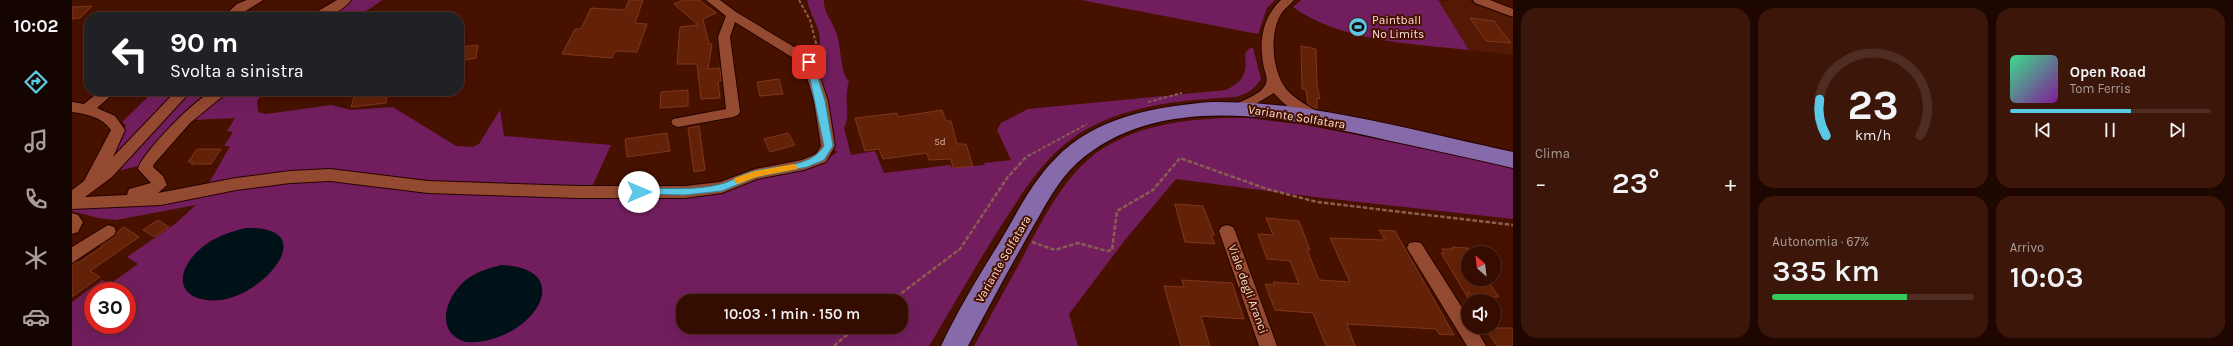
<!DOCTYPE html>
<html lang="it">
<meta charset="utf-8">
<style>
:root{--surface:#350d00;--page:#3d160a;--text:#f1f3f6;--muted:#aa9c99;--line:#4f2d22;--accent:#5bc8e6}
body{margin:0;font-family:Karla,sans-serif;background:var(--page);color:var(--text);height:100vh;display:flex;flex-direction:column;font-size:15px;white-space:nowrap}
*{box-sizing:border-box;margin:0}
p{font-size:13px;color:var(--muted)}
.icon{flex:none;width:22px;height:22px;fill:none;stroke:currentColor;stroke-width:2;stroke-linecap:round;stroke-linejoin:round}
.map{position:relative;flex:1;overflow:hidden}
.sheet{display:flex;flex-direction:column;gap:8px;padding:8px;background:#1d0700;width:720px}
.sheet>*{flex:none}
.banner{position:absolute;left:12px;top:12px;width:380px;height:84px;border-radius:16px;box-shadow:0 4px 16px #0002,0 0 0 1px var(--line);background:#202124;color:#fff;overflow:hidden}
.needle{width:26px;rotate:332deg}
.tools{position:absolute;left:1389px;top:246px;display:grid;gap:8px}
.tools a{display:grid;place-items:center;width:40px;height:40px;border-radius:50%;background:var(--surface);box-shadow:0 4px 16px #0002,0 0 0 1px var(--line);font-size:20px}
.speed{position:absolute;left:12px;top:282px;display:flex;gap:8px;font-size:20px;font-weight:700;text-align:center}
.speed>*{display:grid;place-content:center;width:52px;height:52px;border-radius:50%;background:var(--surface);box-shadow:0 4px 16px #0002,0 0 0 1px var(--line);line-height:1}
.speed .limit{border:6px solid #d22;background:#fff;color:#111}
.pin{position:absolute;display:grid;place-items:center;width:34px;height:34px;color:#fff;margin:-17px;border-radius:8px;box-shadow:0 2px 6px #0006}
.me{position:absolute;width:44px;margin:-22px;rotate:90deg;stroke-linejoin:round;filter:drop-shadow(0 0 3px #0008)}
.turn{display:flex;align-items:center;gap:14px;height:84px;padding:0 20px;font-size:18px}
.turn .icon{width:52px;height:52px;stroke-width:2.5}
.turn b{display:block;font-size:28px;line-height:34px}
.big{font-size:30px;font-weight:600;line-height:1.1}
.sheet .card{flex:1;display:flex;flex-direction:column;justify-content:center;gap:6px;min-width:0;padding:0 14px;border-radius:16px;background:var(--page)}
.sheet .dial{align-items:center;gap:0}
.dial svg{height:104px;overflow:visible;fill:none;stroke:var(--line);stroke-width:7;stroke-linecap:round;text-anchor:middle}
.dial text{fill:var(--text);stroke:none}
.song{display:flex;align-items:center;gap:12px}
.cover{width:48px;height:48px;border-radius:6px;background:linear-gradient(135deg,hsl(150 70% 55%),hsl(290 70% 35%))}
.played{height:4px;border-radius:2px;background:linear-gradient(90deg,var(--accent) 60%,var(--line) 60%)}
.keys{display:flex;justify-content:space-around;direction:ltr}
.heat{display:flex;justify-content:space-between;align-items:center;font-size:22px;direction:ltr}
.charge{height:6px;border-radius:3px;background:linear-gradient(90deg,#34c759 67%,var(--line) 0)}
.sheet .tiles{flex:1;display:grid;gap:8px;grid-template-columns:repeat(3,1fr)}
.card:first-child{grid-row:span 2}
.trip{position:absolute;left:604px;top:294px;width:232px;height:40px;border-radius:16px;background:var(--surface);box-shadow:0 4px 16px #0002,0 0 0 1px var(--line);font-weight:600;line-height:40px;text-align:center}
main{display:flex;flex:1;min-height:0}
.tabs{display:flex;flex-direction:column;width:72px;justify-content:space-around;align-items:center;background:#150500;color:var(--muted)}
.tabs .icon{width:28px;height:28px}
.tabs .current{color:var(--accent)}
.tabs b{font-size:18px;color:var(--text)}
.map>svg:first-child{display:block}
.built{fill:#531904}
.green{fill:#721e5e;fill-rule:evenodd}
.water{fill:#001117}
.building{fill:#632208;stroke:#7f371d}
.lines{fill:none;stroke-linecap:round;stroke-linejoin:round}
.street-casing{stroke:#240200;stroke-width:2}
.primary-casing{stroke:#240200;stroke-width:2}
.path-far1{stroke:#8a5e4f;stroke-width:2;stroke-dasharray:3.5 2;stroke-linecap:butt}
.path{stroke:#8a5e4f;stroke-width:2.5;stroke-dasharray:4.5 2;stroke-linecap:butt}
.street{fill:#944a30;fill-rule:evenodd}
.primary{fill:#866aa9;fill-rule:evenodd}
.route{fill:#5bc8e6;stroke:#3b8296}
.slow{fill:#f59e0b}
.labels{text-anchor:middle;stroke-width:4;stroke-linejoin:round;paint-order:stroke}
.number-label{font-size:10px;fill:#d5b0a3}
.poi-label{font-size:12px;fill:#fbe0d7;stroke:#471100;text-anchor:start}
.street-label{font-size:12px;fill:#fbe0d7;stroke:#471100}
</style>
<main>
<nav class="tabs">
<b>10:02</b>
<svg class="icon current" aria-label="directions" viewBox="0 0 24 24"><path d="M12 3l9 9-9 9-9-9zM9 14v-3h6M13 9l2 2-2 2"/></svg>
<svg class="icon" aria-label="music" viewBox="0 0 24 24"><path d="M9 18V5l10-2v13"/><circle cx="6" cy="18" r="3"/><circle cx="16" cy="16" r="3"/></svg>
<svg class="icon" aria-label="phone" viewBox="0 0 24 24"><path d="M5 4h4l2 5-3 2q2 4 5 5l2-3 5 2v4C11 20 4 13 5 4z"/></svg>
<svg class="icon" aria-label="climate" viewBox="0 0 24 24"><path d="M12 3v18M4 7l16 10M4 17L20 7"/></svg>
<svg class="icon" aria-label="car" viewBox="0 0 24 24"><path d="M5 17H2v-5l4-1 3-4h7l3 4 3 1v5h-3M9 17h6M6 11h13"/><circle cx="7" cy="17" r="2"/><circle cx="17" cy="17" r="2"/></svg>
</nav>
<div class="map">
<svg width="1441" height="346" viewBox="0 0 1441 346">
<rect width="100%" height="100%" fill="#471100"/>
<path class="built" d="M1366,0L1376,2L1377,0H1396L1441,18V55L1397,50Z"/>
<path class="green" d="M280,0H310C289,17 277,17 251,17L262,12Z
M735,0H752C751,11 760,21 764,32C770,49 767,68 777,82C771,97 779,117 772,128L779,155L803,151L812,173L878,165L880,168L913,165L912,163L939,160L925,130L929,123L956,109L1154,90C1173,81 1175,72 1173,53L1178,48H1181L1189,79C1182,90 1175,94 1163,97C1112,100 1059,104 1013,130C975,152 952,190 929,226C904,265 881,306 857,346H0V302L30,280L38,284L66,264L55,257L103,224L124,205L44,220L26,218L0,211V206L185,184L255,179L618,196L753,161L765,152L761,149L742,61C757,34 740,24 735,0ZM21,291H55V325H21ZM611,301H829V327H611Z
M1009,0H1203L1195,8L1186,34Z
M1229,0H1366L1397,50C1341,44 1267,41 1221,7Z
M82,91H108L29,171L54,125L50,122Z
M119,91H136L95,130L66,166L50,170L46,169L47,166Z
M155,91H192L185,101L186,112L194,114L259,105L279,110L321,107L384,146L400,147L407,144L428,110L432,136L539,145L520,187L375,182L262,170H222L137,183L158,146H152L161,132L155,131L163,118L120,120Z
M1151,118H1177L1233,125L1441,165V219L1251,198L1104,179L1053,240L997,314L1006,346H902C917,319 931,293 946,266C967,227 991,174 1030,149C1066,126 1109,120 1151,118Z"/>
<path class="water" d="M174,228C251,226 193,295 148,300C108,304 99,276 127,250C140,238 157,232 174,228Z
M429,265C511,269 456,346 394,342C359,332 376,291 398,277C407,271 418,268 429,265Z"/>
<path class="building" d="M557,0H571L563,23L575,24L565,52L543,51L540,58L490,54L503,29H509L519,8L553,10Z
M611,0H627L644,13L631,19L637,44H640L636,69L648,68L649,81L646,82L648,98L629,99L625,64H605L608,27L626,25L602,4Z
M20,6L8,18L0,19V7Z
M1398,18L1422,21L1439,43L1414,41Z
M406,45L404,58L387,61V47Z
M1229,46L1244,49L1245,85L1248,99L1245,98V109L1236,104L1234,90L1230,89Z
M707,79L711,94L688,96L685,82Z
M616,90V106L588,108L589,92Z
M284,91H316L314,103L279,107Z
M870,110L874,121H879L885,144H894L901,166L881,168L879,159L857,160L855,153L811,159L807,149L793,151L783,118L825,113L826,117Z
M627,126L633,170L622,172L616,128Z
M595,133L598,151L555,157L553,139Z
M716,133L723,145L698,152L692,139Z
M125,149H149L139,164H119L121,162H116Z
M1103,204L1131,206L1142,235H1139L1143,244L1113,242Z
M1194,218L1227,221L1238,250H1235L1247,280L1278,282L1258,238L1313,240L1307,230L1323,231L1382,335L1367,334L1364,329L1275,324L1283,346H1254L1241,313L1203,310L1193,284L1203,285L1201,282L1227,284L1218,261L1195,259L1186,234L1201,235Z
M86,220L97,227L82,237L71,230Z
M52,227L67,237L18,271L28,277L0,297V264L4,262L6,263L31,246L29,245Z
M1380,247L1396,248V279H1415L1427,297H1415L1416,300L1400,298L1396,292V298L1369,253H1372L1370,249H1381Z
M1110,280L1160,283L1172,319L1129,316L1138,346H1109L1092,286L1112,287Z
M1413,328H1441V346H1425Z"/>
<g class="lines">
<defs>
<path id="street" d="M175,0H191L164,17H151L165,4Z
M265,0H279C269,14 252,17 236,17Z
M634,0H648L664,12L742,59L756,101L763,146L754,162L732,170L685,179L650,193L613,198H506L356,193L258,181L218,183L164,190L89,205L0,209V190L12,181L39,130C30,117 15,114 0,112V102L12,104L28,91H44L25,108L43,116L53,130L41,157L104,91H119L40,177L13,197L55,195L57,189L79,183L66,169C70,153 125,97 141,91C145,90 152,91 157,91L118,123L82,164L81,167L91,176L95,185L86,193L164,178L218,171L258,169L356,181L506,186H613L648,182L683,169L730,160L744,154L749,146L742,101L731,64L663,22L658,37L668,112L666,115L661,117L606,127L601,125L599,122L601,119L654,109L646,37L654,16Z
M1209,0H1222C1218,5 1213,8 1209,14C1197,33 1200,73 1215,90C1225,101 1239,107 1251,115L1253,118L1251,121C1238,125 1210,104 1202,93L1170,112H1160L1158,109L1160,106C1169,101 1187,95 1192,87C1198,79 1192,72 1191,63C1187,40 1191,17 1209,0Z
M1401,0H1418L1441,9V17L1403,3Z
M0,213L6,215L11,222L6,232L0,234Z
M36,225L42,227L44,231L42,235L0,263V247Z
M1155,225L1161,227L1163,231L1205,346H1187L1147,231L1149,227Z
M1343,242L1349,243L1396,317V327H1403L1414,346H1395L1335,248L1337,243Z"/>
<path id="primary" d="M1140,102C1241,101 1342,131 1441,152V168C1399,158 1356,149 1314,140C1217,118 1088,89 1005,163C985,181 972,208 958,232C937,269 916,308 896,346H869C886,310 908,274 929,240C945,213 960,182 983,159C1022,117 1085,106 1140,102Z"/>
</defs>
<use href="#street" class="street-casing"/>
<use href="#primary" class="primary-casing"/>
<path class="path-far1" d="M727,0L738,20L745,47L743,51
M1076,102L1110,93
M956,156L1015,124"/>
<path class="path" d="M960,242L983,250L1006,243L1035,251L1040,250L1045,211L1081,190L1108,158L1195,189L1245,202L1441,225
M819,301L888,249L935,178L956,155
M762,346L784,327"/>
<use href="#street" class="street"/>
<use href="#primary" class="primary"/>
</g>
<path class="route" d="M734,60L741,62L753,101L761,146L752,160L735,167L684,177L650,191L613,195L564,194L562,192L567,188C593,188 623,191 649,184C661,181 671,173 683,171C706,165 738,168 752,146Z"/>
<path class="slow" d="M722,164L726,167L725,169L684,177L666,184L662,181L663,178L683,171Z"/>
<defs>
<symbol id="stadium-disc" viewBox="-11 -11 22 22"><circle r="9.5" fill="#5bc8e6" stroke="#471100"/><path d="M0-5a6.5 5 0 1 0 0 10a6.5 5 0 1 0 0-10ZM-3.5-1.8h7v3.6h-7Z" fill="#111"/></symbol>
</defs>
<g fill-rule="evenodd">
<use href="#stadium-disc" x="1275" y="16" width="22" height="22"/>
</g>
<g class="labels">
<g class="number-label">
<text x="868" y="145">5d</text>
</g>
<g class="poi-label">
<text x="1300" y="24">Paintball<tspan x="1300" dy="14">No Limits</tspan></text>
</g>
<g class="street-label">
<text transform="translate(1225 117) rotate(9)" y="4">Variante Solfatara</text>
<text transform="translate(931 259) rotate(-60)" y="4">Variante Solfatara</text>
<text transform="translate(1176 289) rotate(70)" y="4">Viale degli Aranci</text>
</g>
</g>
</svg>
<div class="tools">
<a><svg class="needle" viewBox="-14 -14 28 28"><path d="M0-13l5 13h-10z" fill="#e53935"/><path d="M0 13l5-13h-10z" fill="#aa9c99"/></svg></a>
<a><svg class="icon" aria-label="sound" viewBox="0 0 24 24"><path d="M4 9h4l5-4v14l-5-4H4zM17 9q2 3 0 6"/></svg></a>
</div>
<div class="speed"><div class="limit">30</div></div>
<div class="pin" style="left:737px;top:62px;background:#d93025"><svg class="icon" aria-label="arrive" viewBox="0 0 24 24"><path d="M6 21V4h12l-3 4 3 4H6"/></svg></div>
<svg class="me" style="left:567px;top:192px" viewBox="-20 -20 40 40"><circle r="19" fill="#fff"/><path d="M0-13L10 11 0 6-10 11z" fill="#5bc8e6"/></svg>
<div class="trip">10:03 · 1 min · 150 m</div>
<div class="banner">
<div class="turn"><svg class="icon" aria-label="left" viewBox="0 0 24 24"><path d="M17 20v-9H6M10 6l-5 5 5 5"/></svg><div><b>90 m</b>Svolta a sinistra</div></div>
</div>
</div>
<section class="sheet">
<div class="tiles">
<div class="card"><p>Clima</p>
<div class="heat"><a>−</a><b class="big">23°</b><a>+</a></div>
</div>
<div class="card dial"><svg viewBox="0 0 100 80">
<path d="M14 69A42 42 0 1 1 86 69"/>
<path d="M14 69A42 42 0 0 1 9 41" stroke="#5bc8e6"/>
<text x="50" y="56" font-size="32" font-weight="700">23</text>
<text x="50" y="72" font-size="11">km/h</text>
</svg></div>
<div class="card">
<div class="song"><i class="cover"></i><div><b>Open Road</b><p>Tom Ferris</p></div></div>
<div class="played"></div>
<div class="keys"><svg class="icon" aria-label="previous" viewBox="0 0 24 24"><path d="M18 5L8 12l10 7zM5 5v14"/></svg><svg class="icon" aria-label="pause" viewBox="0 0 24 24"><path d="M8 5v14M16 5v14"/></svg><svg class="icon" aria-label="next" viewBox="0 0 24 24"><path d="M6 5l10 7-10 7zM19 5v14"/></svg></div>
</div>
<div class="card"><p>Autonomia · 67%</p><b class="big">335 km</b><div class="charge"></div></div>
<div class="card"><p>Arrivo</p><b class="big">10:03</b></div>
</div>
</section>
</main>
